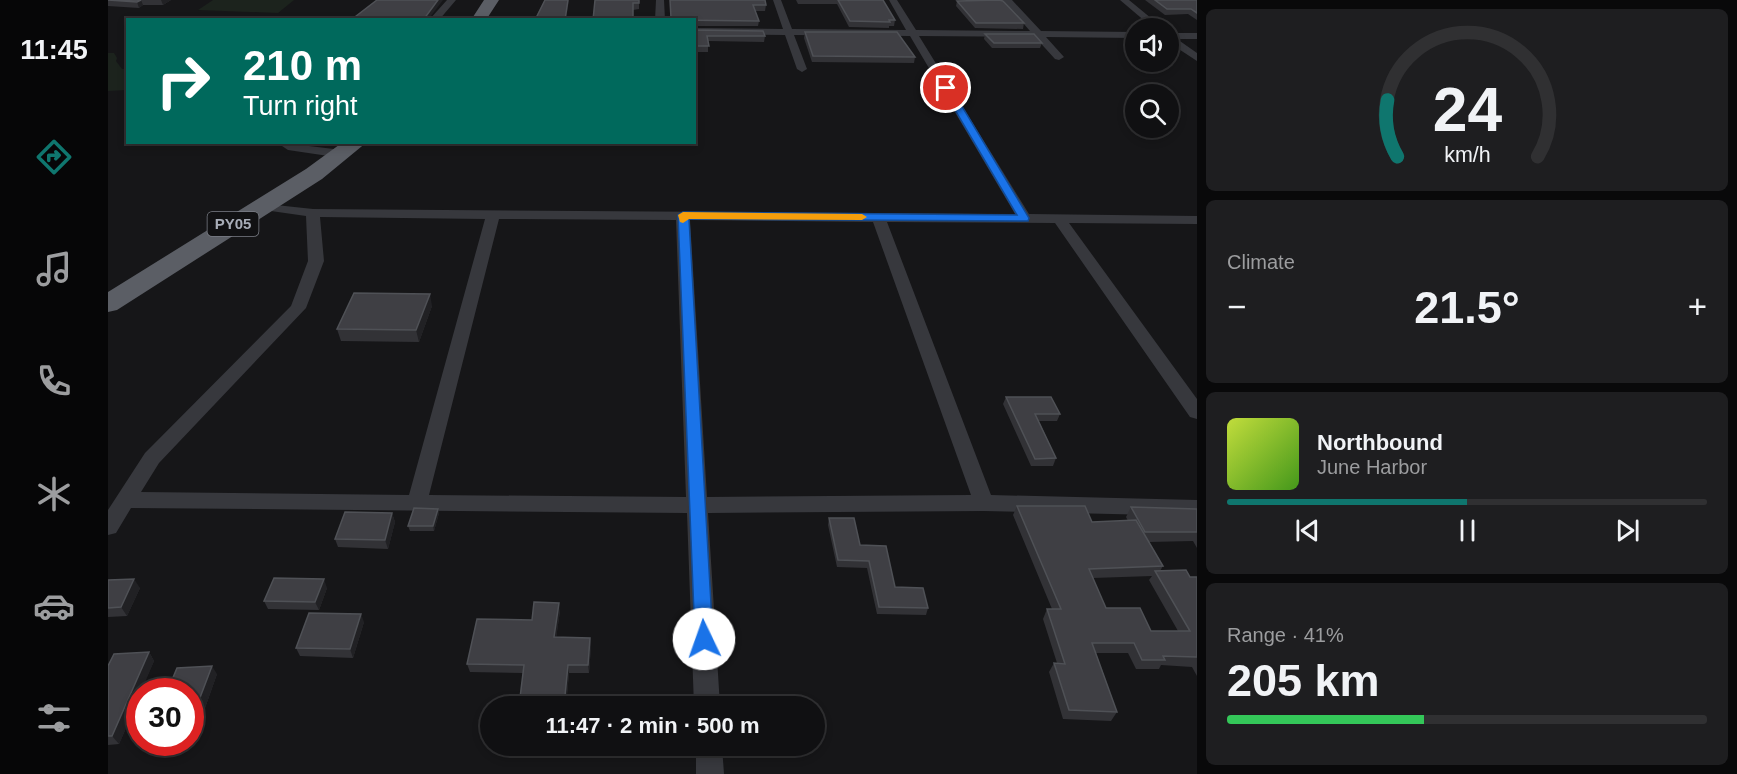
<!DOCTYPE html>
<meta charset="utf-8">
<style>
:root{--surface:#101012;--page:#1e1e20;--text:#f1f3f6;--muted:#9c9d9f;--line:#303032;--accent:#0f766e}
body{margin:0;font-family:Helvetica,sans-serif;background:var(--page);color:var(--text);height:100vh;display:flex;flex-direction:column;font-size:22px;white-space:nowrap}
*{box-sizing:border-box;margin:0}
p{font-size:20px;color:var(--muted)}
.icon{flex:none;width:33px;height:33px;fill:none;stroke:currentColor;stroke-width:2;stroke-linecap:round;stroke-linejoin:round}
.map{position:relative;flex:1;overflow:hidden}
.details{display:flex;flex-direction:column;gap:9px;padding:9px;background:#09090a;width:540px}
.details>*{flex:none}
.hud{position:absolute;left:18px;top:18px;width:570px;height:126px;border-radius:0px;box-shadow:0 3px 9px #0003,0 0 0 2px var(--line);background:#00695c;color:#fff;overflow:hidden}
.buttons{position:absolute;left:1017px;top:18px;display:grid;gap:12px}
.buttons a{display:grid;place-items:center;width:54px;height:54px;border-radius:50%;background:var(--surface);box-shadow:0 3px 9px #0003,0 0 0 2px var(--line);font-size:30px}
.speed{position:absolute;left:18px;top:678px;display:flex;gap:12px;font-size:30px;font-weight:700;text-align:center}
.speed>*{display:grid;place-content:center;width:78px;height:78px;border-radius:50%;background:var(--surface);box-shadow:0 3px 9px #0003,0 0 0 2px var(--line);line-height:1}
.speed .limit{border:9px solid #d22;background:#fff;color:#111}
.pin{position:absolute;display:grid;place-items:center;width:51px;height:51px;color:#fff;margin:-26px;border:3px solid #fff;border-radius:50%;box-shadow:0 2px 6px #0007}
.me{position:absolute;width:66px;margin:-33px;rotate:357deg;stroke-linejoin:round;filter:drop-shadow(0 0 4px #0008)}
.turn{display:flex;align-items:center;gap:21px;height:126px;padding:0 18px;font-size:27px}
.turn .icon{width:78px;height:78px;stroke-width:2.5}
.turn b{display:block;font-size:42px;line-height:51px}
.big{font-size:45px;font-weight:700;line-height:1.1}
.details .card{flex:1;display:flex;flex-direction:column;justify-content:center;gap:9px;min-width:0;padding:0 21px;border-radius:9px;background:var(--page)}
.details .dial{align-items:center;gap:0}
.dial svg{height:156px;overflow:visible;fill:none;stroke:var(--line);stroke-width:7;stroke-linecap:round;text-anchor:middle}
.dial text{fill:var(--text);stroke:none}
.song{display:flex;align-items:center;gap:18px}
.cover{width:72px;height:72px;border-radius:9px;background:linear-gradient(135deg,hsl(70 70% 55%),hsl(100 70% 35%))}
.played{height:6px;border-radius:3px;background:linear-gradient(90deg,var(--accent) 50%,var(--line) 50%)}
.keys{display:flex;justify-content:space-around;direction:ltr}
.heat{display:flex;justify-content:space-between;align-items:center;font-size:33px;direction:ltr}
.charge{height:9px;border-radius:4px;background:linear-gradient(90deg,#34c759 41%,var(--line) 0)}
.trip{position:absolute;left:372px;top:696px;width:345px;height:60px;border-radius:30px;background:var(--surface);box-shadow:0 3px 9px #0003,0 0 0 2px var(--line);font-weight:700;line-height:60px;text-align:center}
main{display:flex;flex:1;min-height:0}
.tab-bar{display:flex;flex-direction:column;width:108px;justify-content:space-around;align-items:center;background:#060607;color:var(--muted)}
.tab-bar .icon{width:42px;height:42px}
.tab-bar .selected{color:var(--accent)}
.tab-bar b{font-size:27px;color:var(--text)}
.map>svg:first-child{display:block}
.green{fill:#1c231d}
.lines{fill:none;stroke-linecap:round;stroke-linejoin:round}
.minor{fill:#37383d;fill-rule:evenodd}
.trunk{fill:#5b5e65;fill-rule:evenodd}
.wall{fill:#323236;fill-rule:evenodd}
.shaded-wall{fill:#212124}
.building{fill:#3f3f44;stroke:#4f5156;stroke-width:1.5}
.route{fill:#1a73e8;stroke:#114b97;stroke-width:1.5}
.slow{fill:#f59e0b}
.labels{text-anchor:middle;stroke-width:6;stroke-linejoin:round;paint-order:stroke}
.shield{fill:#111113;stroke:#7b7e86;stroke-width:1.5}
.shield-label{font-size:15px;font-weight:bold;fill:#a8adb8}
</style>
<main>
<nav class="tab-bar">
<b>11:45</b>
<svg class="icon selected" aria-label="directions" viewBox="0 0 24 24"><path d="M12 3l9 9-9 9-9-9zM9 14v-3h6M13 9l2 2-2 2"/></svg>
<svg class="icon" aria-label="music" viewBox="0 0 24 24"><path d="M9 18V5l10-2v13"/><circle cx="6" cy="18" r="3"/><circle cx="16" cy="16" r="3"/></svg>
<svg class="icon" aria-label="phone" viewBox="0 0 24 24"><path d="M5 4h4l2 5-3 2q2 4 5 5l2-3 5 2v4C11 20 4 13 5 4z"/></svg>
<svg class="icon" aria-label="climate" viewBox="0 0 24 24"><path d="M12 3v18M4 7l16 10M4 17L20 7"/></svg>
<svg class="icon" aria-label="car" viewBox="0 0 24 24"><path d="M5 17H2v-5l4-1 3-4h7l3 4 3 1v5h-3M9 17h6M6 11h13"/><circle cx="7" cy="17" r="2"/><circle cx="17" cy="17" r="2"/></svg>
<svg class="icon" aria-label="filters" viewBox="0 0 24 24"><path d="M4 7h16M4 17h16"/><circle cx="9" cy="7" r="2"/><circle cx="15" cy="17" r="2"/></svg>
</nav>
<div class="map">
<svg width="1089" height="774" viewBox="0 0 1089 774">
<rect width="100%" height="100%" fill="#161618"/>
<path class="green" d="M105,0H186L170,13L90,10Z
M0,53H6L9,58L8,61L14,69H19V90L0,91Z"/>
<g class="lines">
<path class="minor" d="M339,0H348L331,20H321Z
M548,0H556L557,20H547Z
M665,0H673L684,29L798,30L781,0H789L808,30L922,31L895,0H904L933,31L1028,32V38L938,37L956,57L951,60L947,59L927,37L811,36L921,214L1089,216V224L961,223L1089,399V419L1082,417L947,223L779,222L883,495L1089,500V516L876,511L600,513L612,706H586L579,513L23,508L8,533L0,535V510L37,453L183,306L200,261L198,216L149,209L147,206L149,203L205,209L907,214L802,36L686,35L699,69L694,72L689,69L677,35L586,34V28L675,29ZM212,217L377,219L301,495L33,492L51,463L198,308L216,261ZM391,219L568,220L578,497L321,495ZM582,220L765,222L863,495L599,497Z
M1012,0H1021L1055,28H1045Z
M1060,33H1089V39H1069L1089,53V61L1060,42Z
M168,142L234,150L240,154L234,158L180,150Z
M588,746H614L616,774H588Z"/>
<path class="trunk" d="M376,0H391L378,20H363Z
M235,142H259L214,179L9,310L0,312V292L198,169Z"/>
</g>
<path class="wall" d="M0,0H63L55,5H35L31,8L0,6Z
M269,0L320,20H243Z
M531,0V9L525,10L485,20Z
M562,0L658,5L657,11H647L651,21L650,26H586V20H563Z
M688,0H775L787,20L786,26H781V28L741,27L729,4H690Z
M1037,0H1089V20L1080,14L1057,15Z
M849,1L916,23L915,29L867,28L848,6Z
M586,30L657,36L656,42L600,41V52H586Z
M697,32L807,57L806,63L704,62L696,38Z
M877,34L934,43L932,48H884L876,39Z
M324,306L311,342L233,341L229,329Z
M898,397L952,414L949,421H931L948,458L945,466H923L895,404Z
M909,506L984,522L1020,521L1018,517L1023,507L1089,509V548L1085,541L1041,542L1055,566L1052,571L1082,577H1089V676L1084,667L1053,665L1051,669H1028L1020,653H988L1009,712L1003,721L955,719L941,672L946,663H949L935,619L939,609H944L905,515ZM1044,576L1041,580L1070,631H1043L998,608L985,578Z
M330,509L331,513L326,531H302L300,526Z
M284,513L287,522L280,549L230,547L227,539Z
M721,518L752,545L787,587L820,608L818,615L769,614L759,568L729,567L720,525Z
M0,580L32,588L19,616L0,617Z
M219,588L211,610L160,609L156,601Z
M452,611L448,638H482L483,646L481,673H461L458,706H411L415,673L362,672L359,664L424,620Z
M256,622L245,658L192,656L188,648Z
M41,652L46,661L32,692V696L11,744L0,745V666Z
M109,674L91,725H82V692Z"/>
<path class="shaded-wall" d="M33,0L35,5L31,8L29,2Z
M53,0H63L55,5Z
M330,0H335L320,20H316Z
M460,0H461L458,20H457Z
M322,294L324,306L311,342L308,330Z
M330,509L331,513L326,531L325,526Z
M284,513L287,522L280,549L277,540Z
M26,579L32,588L19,616L13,607Z
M216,579L219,588L211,610L207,602Z
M451,603L452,611L447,646L446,637Z
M253,614L256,622L245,658L242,649Z
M482,638L483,646L481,673L480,665Z
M41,652L46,661L33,692H32V696L11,744L4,736Z
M460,665L461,673L458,706H456Z
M104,666L109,674L91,725L85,716Z"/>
<path class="building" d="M0,0H33L29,2Z
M269,0H330L316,19L291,18L289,20H243Z
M437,0H460L457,20H427Z
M487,0H531V3H525V20H485Z
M562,0H657L658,5H645L651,21L567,20V18H563Z
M730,0H775L787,20H781L782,22L742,21Z
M891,0L895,1L916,23H868L849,1Z
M1047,0H1089V13L1083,9H1059Z
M586,30L655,31L657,36H599L601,46H586Z
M697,32H789L807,57L705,56Z
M877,34H926L934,43H886Z
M246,293L322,294L308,330L229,329Z
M898,397H943L952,414H927L948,458L927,459Z
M909,506H977L984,522L1028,520L1055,566L981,569L998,608H1032L1043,631H1082L1047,571L1078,570L1082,577H1089V657L1055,656L1057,660H1034L1026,643H984L1009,712L961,710L946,663L957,664L939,609H953Z
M1023,507L1089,509V532H1037Z
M306,508L330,509L325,526H300Z
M237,512L284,513L277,540L227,539Z
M721,518H746L752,545L778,546L787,587L815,588L820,608L771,607L761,561L730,560Z
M166,578L216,579L207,602L156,601Z
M26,579L13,607L0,608V580Z
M426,602L451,603L446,637L482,638L480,665H460L456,706H411L416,665L359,664L369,619L424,620Z
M201,613L253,614L242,649L188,648Z
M41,652L4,736H0V666L6,654Z
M104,666L85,716H82V692H59L69,668Z"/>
<path class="route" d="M835,86L843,88L921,218L920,221L581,219L605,639L602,645L596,647L589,645L587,639L570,215L575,212L909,215L834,88Z"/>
<path class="slow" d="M575,212L754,214L759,217L754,220L581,219L575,223L572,222L570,215Z"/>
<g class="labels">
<rect class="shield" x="99.5" y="212" width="51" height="24" rx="4.5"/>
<g class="shield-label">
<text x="125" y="229">PY05</text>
</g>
</g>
</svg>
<div class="buttons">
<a><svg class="icon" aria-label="sound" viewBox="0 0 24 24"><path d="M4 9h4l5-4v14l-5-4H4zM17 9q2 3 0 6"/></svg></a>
<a><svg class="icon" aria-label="search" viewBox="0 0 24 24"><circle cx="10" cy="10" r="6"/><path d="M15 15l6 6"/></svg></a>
</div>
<div class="speed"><div class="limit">30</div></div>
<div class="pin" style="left:838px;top:88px;background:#d93025"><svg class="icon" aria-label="arrive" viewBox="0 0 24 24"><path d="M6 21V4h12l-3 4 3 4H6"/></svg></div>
<svg class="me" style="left:596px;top:639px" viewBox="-20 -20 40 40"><circle r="19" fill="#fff"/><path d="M0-13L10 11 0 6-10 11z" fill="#1a73e8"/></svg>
<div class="trip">11:47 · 2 min · 500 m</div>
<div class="hud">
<div class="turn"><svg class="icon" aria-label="right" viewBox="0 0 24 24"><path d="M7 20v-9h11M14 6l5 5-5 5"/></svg><div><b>210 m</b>Turn right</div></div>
</div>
</div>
<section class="details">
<div class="card dial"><svg viewBox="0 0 100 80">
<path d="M14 69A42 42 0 1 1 86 69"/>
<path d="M14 69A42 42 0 0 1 9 40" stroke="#0f766e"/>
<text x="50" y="56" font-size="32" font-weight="700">24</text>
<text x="50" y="72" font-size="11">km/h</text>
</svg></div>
<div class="card"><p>Climate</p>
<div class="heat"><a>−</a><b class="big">21.5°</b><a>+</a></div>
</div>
<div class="card">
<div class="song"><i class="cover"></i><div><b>Northbound</b><p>June Harbor</p></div></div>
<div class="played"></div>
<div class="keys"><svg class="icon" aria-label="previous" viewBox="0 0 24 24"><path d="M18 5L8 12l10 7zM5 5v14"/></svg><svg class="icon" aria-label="pause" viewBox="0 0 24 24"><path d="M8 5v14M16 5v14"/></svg><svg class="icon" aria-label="next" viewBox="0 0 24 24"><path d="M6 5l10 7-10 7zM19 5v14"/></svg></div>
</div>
<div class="card"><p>Range · 41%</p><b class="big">205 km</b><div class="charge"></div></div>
</section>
</main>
